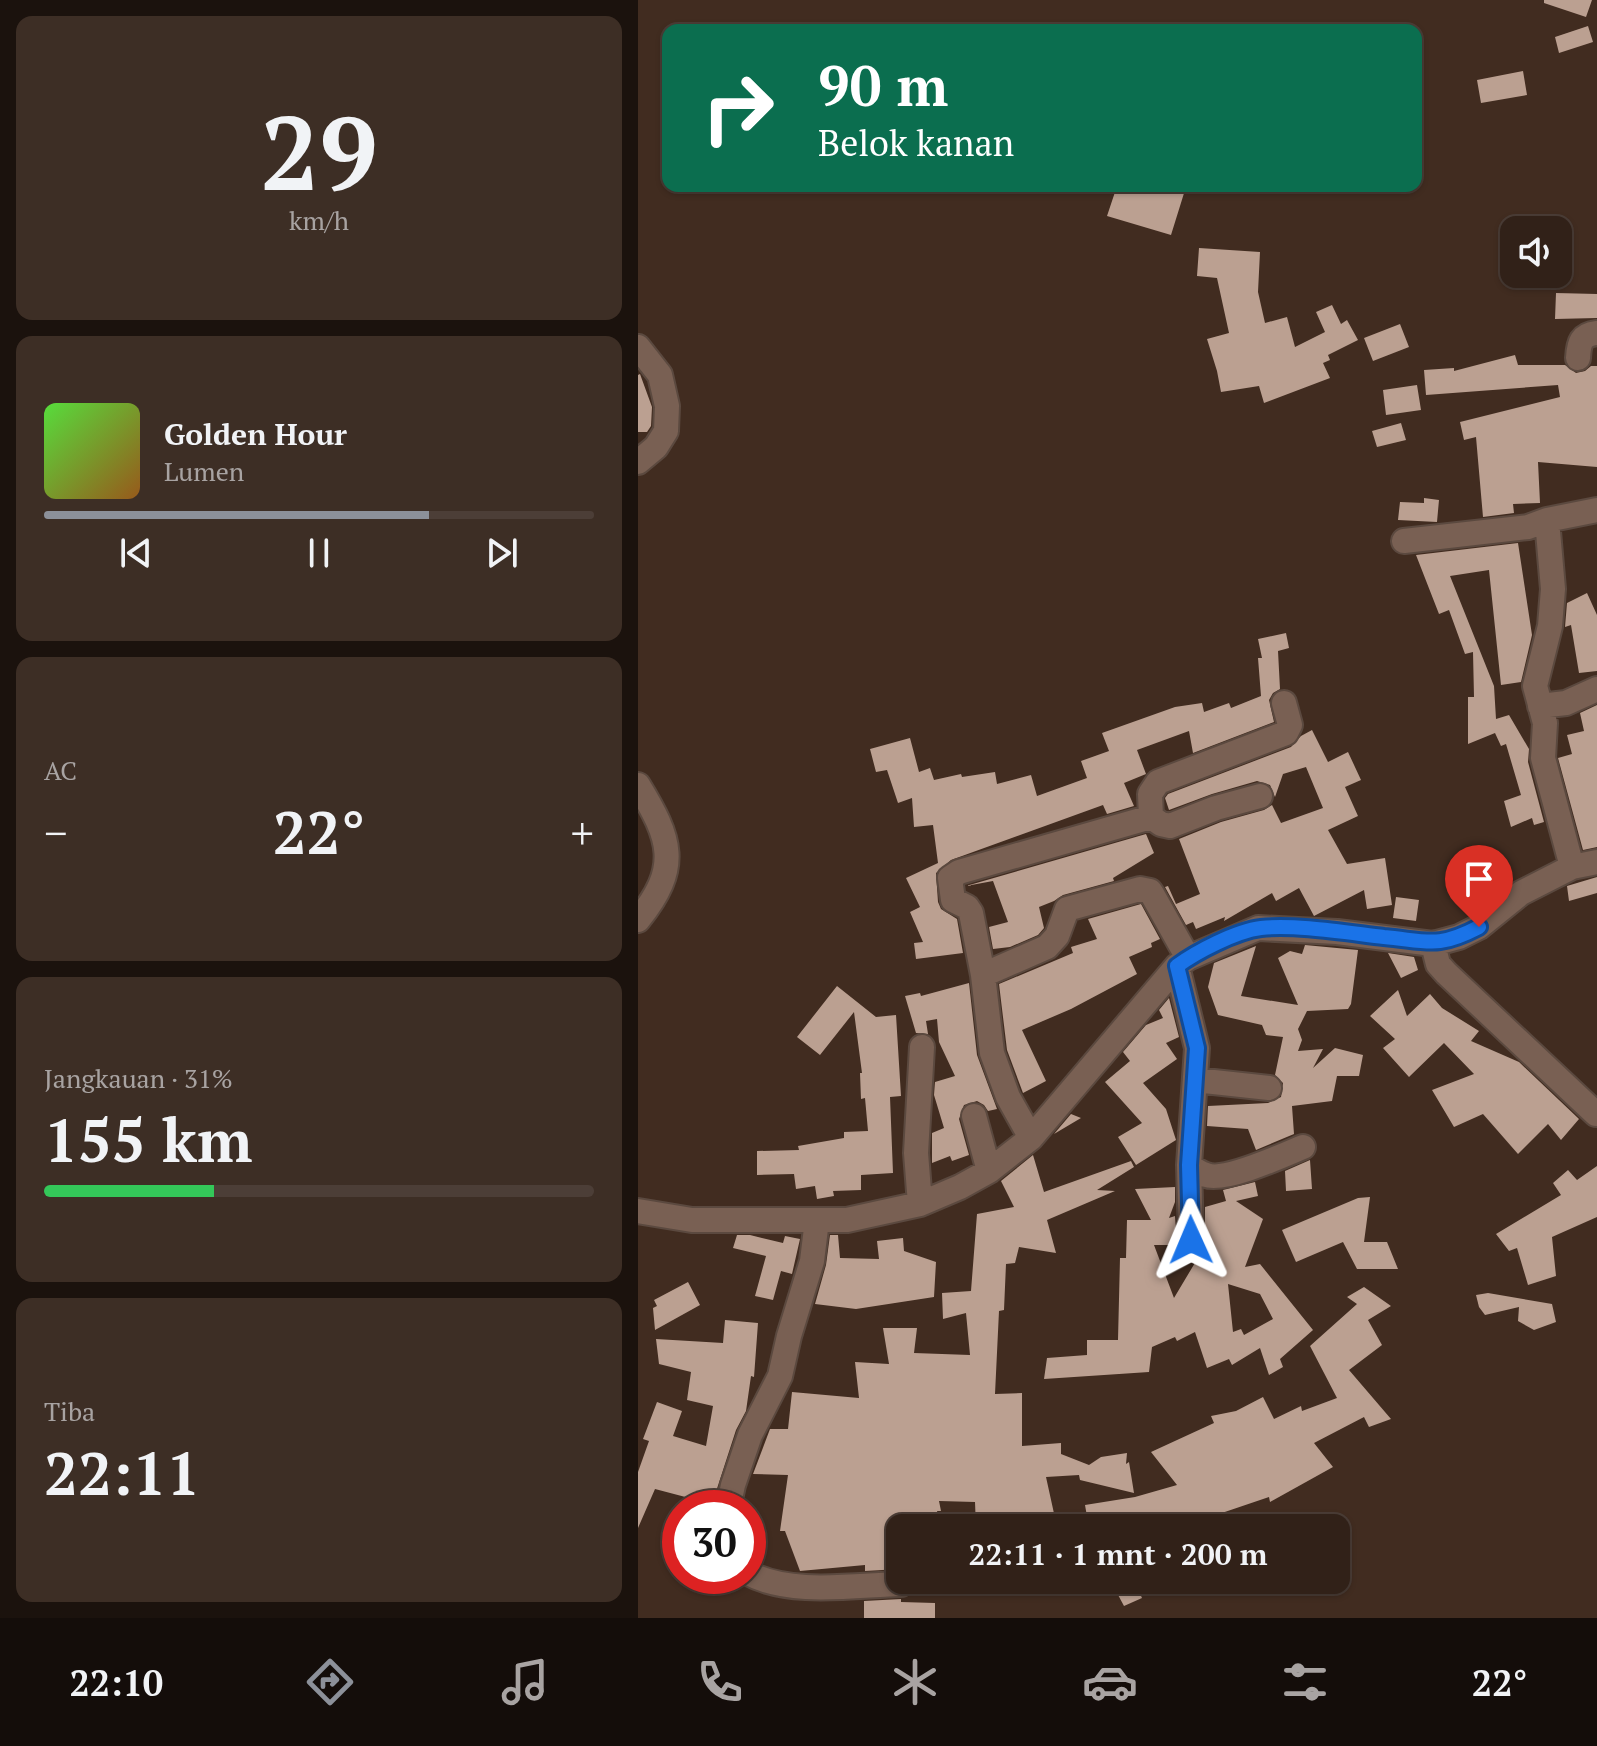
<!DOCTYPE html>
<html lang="id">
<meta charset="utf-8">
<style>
:root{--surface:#312118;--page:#3d2e25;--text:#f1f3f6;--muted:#a8a3a2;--line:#4c3e37;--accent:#8c9099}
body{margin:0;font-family:"PT Serif",serif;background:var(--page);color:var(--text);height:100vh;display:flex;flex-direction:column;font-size:30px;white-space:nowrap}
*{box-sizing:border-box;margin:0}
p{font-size:26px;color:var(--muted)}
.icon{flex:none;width:44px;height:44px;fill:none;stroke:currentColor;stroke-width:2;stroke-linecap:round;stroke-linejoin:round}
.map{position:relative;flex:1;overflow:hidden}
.panel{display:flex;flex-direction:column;gap:16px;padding:16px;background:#1b120d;width:638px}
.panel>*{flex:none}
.hud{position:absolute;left:24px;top:24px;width:760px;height:168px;border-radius:16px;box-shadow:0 2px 6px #0004,0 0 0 2px var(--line);background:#0b6e4f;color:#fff;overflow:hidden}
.controls{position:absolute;left:862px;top:216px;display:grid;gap:16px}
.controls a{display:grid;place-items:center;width:72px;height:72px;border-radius:16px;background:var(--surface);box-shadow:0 2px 6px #0004,0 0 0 2px var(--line);font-size:40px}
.speed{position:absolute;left:24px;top:1490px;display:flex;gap:16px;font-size:40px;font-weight:700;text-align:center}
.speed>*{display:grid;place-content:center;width:104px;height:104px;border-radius:50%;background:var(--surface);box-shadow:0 2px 6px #0004,0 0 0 2px var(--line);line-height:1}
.speed .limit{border:12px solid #d22;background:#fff;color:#111}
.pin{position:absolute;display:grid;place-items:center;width:68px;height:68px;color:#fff;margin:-82px -34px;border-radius:50% 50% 50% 0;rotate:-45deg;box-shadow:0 0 8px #0007}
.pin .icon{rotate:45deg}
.me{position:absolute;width:88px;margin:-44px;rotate:359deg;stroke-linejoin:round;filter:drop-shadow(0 0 6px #0008)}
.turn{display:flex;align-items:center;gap:28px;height:168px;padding:0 24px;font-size:36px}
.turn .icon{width:104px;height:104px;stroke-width:2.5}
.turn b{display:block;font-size:56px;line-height:68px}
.big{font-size:60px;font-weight:700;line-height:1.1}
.panel .tile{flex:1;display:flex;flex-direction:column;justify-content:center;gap:12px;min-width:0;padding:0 28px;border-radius:16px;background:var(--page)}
.panel .dial{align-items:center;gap:0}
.dial b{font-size:104px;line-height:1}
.song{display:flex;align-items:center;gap:24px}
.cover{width:96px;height:96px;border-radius:12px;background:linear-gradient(135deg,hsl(110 70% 55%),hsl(30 70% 35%))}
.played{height:8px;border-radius:4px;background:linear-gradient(90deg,var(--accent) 70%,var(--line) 70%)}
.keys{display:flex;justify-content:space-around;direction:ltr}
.heat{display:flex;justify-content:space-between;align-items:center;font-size:44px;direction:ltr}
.charge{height:12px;border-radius:6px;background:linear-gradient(90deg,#34c759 31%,var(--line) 0)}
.trip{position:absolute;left:248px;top:1514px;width:464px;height:80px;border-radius:16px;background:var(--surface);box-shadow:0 2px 6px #0004,0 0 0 2px var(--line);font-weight:700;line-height:80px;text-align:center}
.menu{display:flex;height:128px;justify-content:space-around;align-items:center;background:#140d0a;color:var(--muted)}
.menu .icon{width:56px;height:56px}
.menu .current{color:var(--accent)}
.menu b{font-size:36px;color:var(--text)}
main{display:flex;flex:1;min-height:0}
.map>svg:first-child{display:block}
.building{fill:#bba091;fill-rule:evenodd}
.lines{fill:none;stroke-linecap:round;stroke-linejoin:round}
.minor-casing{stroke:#5b493f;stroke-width:28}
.minor{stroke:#796053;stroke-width:24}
.route-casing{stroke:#114b97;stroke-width:20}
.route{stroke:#1a73e8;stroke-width:14}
</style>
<main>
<section class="panel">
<div class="tile dial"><b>29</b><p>km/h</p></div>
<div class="tile">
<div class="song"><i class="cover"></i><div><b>Golden Hour</b><p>Lumen</p></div></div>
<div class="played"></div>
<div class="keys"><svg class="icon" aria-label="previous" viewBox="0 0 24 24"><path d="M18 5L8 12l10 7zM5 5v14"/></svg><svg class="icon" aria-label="pause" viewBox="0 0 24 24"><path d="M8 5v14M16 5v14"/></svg><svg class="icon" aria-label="next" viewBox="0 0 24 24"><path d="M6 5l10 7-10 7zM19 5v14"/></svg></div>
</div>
<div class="tile"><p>AC</p>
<div class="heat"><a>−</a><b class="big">22°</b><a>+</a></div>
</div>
<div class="tile"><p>Jangkauan · 31%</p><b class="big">155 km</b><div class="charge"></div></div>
<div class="tile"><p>Tiba</p><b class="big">22:11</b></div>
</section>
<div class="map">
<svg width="959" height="1618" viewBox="0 0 959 1618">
<rect width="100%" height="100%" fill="#412c20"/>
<path class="building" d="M906,0H954L948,17L906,3Z
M950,26L955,42L921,53L917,37Z
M885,71L889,95L843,103L839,80Z
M479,186H535L547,190L533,235L469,216Z
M561,248L622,252L620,292L627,323L649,317L657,347L687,332L678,312L694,305L703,324L709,320L720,340L690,355L692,360L685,363L692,378L626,403L621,386L583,392L579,371L569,339L591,333L579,278L559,276Z
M918,293L959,294V318L917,319Z
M762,324L771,347L735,361L726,338Z
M877,355L880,365H927L938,373L947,371L953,366H959V467L900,462L902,503L875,504L876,513L845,517L838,437L826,440L822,422L922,397L920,385L788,395L786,370L816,368V371Z
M2,374L14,407L13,426L9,432H0V375Z
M779,385L783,410L748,415L745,390Z
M763,423L768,440L739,447L734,431Z
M786,498L801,500L799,522L760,520L762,502L786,503Z
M880,543L894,635L883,682L863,685L851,570L812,576L856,686L858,719L871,715L891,749L890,762L906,822L896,825L894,818L873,827L866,801L883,795L868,744L863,746L857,733L830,744V697H836L835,652L827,654L811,610L801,614L778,555Z
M949,593L959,615V671L941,673L933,625L927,627L929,603Z
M648,633L651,648L640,651L642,689L635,693L631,700L636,722L555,753L551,731L499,750L508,774L486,783L496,806L469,814L465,805L313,860L298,873L300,902L303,909L319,919L325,953L278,959L276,943L285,942L272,912L282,907L268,878L300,863L295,825L276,827L274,798L260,803L249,770L238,772L232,749L272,738L281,772L292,768L296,780L323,774L324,777L357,772L359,784L393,775L399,796L449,778L443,761L471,751L464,733L537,707L564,703L566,712L591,703L593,708L623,696L620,658H624L620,639Z
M959,705V847L945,850L920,758L934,754L929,735L946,731L942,713Z
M674,730L690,762L710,752L723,780L707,787L720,816L690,830L709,864L747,858L754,905L729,909L726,890L676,916L661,888L638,901L634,893L586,921L587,917L558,929L555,922L548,925L527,887L530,886L538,904L562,894L541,839L583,822L626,810L634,805L643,823L685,808L668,767L645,774L637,797L632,785L619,781L574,794L531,810L527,798L530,794L653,747L663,736Z
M508,834L516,853L475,878L476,881L425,895L416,901L401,907L406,928L400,935L372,947L355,949L351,927L370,922L355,881L328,886Z
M959,877V893L931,901L929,886Z
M758,897L781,900L778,921L755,918Z
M503,904L522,939L513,943L514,947L491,957L499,974L433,1009L384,1030L408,1081L385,1093L369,1050L361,984L435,953L433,947L459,939L450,919Z
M667,945L720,950L713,1004L710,1009L669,1011L660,1029L664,1040L660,1051L685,1049L675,1068L697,1048L725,1055L721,1076H699L694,1101L654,1106L656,1134L618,1150L610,1129L569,1126L570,1106L630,1103L643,1097L645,1083L637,1075L645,1037L628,1035L624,1025L580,1015L570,987L576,963L618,946L603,996L660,1005L640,958L652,951L664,954Z
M750,953L776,957L780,970L763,978Z
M331,983L339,1055L359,1109L350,1111L346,1105L339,1101L326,1105L321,1119L331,1155L314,1161L312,1156L294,1163V1133L306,1128L296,1095L297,1082L317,1076L301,1042L299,1019L288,1021L290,1034L278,1033L267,996L282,993L283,996Z
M199,986L238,1017L258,1015L263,1096L252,1097L255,1173L223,1175V1190L195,1191L196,1196L179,1199L177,1186L158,1189L156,1174L119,1175V1151L161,1150L160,1146L206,1138V1132L230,1131L227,1098L223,1099L222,1073H224L216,1012L182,1055L159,1037Z
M760,990L769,1016L792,994L804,1008L841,1031L833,1041L881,1062L941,1119L923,1140L910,1124L880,1154L845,1114L816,1127L794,1090L836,1074L806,1043L771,1077L745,1048L757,1039L732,1016Z
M531,998L541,1037L528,1043L539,1059L505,1083L528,1109L538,1140L498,1165L480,1137L504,1123L467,1082L492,1061L485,1052L508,1025L525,1018L521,1010Z
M433,1114L443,1118L416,1134Z
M395,1155L406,1192L493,1161L496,1167L459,1190L477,1191L409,1220L418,1253L381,1247L377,1263L368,1264L366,1310L361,1311L357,1394L384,1393V1446L423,1443V1454L451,1465L463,1457L489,1453L488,1464L491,1462L496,1493L442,1480L441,1475L408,1477L417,1518L367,1520L368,1528H338L337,1502L301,1501L303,1511H299L304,1528H262V1569L227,1571V1565L162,1571L147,1531H142L150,1475L115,1474L132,1429H150L154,1392L221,1398L217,1362L251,1364L245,1328H279L276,1353L332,1355L328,1313L305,1319L304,1293L333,1291L339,1214L376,1207L363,1181Z
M672,1160L674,1189L648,1191L647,1171Z
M959,1166V1217L914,1237L918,1276L890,1285L879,1248L871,1251L858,1234L923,1195L915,1183L930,1170L939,1180Z
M617,1182L620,1196L598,1201L625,1219L607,1267L622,1264L675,1330L642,1359L645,1367L631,1375L622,1348L594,1365L591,1359L569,1368L557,1332L539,1341L537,1337L514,1347L511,1372L406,1379L409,1358L449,1355V1340H480L482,1258H488L489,1220H513L497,1189L537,1187V1202L531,1218L537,1216L539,1245H516L536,1298L567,1246V1207L588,1201L585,1190ZM590,1284L622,1294L635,1319L606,1335L603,1329L595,1332Z
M732,1197L726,1242H749L760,1269H719L705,1242L658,1262L644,1230L720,1198Z
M99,1235H112L145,1243L147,1236L162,1239L154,1274L143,1271L135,1300L117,1296L128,1256L95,1248Z
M192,1235H200L202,1258L241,1259L239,1241L265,1238L266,1251L298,1262L296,1297L218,1309L177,1304L188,1265Z
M50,1282L62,1305L17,1330L15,1308L19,1306L16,1300Z
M726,1287L753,1306L730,1320L744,1345L711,1370L753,1419L731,1427L726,1417L676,1443L695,1467L632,1502L631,1497L572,1517L576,1528H549L544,1519L515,1528H451L447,1505L497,1497L539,1485L513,1452L576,1423L573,1416L598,1411L625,1397L636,1419L663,1406L664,1411L699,1398L672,1346L719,1304L709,1297Z
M850,1293L914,1304L918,1322L896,1330L880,1321L881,1307L847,1315L841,1307L838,1295Z
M87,1320L120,1323L116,1377L113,1376L108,1411L98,1430L74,1504L17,1489L0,1528V1472L11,1441L5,1439L19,1402L44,1411L35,1436L68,1446L75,1406L49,1400L53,1372L21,1364L18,1339L85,1343Z
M472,1580H496L504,1598L486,1606Z
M263,1599V1602L297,1603V1618H226V1601Z"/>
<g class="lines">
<defs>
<path id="minor" d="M0,347L22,375L29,406L28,431L18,447L0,462
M940,358C941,342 943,335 959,333
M909,520L915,589L912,626L897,686L907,723L905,758L934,867
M766,541L890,527L909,520L959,510
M902,706L928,703L959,689
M0,785C33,839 43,867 0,920
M622,796L578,808L532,826L523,824L513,817L512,794L520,782L648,733L652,725L646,703
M795,944L800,964L808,973L958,1114
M539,966L559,1048L551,1165L553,1240
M345,975L409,947L419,936L429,909L502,889L512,891L514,894L550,958
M557,1080L631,1088
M336,1116L351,1171
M393,1138L370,1097L354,1053L345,975L333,913L329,907L315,900L312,878L321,872L513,817
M551,1165C556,1169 562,1173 568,1175C587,1182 646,1155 665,1147
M282,1204L278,1153L284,1047
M0,1211L54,1220H209L282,1204L322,1187L351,1171L393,1138L539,966L550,958L620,928L699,932L795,944L821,937L841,927L883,893L934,867L959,862
M90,1508L95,1485L112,1435L142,1376L151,1336L174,1261L179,1220
M110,1573C152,1596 217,1585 263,1584"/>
</defs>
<use href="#minor" class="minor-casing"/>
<use href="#minor" class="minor"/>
</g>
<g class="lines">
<defs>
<path id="route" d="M553,1240L551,1165L559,1048L539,966C558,952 598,931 623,928C656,924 711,933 746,937C790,941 799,949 841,927"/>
</defs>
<use href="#route" class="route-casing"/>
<use href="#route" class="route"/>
</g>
</svg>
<div class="controls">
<a><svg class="icon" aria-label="sound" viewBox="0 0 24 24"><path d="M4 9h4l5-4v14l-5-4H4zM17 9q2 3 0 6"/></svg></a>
</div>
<div class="speed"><div class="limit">30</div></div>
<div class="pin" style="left:841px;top:927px;background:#d93025"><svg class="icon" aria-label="arrive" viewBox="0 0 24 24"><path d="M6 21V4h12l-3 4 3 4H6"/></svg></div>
<svg class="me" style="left:553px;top:1240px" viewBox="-20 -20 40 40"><path d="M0-17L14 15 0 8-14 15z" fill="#1a73e8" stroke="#fff" stroke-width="4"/></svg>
<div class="trip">22:11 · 1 mnt · 200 m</div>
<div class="hud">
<div class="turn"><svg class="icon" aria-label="right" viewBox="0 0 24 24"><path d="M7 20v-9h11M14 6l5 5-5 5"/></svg><div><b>90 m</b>Belok kanan</div></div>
</div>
</div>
</main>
<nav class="menu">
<b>22:10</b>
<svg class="icon current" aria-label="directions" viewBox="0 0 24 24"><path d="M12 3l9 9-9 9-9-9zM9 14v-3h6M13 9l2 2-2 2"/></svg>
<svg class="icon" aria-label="music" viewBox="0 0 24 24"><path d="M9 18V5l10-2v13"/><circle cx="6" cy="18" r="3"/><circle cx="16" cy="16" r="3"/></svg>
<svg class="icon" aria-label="phone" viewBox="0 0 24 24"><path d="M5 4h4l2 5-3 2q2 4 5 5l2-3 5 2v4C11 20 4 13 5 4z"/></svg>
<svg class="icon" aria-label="climate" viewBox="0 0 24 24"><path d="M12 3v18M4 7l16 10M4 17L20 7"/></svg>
<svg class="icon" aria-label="car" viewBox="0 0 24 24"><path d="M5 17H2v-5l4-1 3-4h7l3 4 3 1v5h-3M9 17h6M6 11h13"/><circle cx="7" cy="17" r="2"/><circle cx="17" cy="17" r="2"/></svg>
<svg class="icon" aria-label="filters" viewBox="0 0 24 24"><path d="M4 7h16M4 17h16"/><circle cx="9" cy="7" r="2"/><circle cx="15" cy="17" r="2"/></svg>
<b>22°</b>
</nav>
